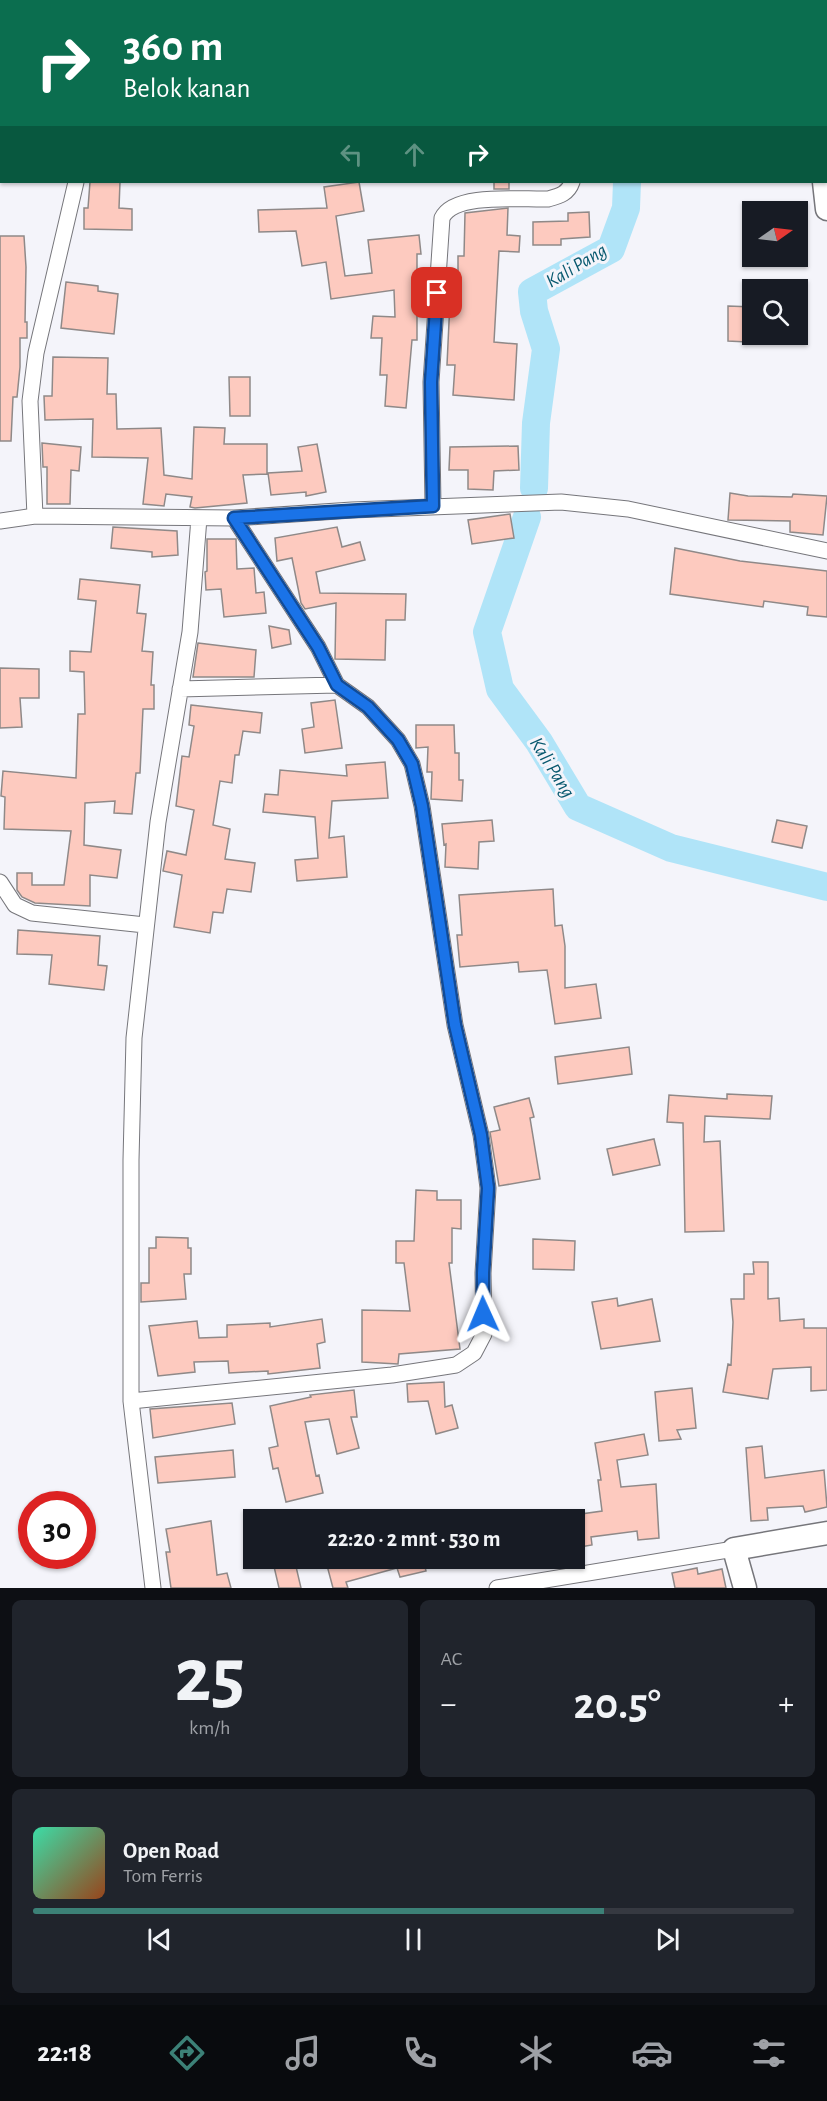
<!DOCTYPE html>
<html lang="id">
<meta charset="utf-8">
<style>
:root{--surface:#171b24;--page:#20242c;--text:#f1f3f6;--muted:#9ea1a6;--line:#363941;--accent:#3c8177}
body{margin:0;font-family:"Alegreya Sans",sans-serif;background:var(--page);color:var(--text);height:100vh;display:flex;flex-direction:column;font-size:22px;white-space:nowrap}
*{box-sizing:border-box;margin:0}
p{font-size:20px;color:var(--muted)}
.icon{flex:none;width:33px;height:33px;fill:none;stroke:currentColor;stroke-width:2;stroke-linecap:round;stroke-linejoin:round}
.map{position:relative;height:1588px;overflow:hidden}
.details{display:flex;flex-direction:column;gap:12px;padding:12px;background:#0d0f14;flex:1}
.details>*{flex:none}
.guide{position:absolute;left:0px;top:0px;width:828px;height:183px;box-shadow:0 2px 4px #0004;background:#0b6e4f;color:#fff;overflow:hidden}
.needle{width:39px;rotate:76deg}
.tools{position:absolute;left:742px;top:201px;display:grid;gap:12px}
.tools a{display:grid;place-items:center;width:66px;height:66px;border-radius:0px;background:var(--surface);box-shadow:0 2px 4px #0004;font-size:30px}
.speed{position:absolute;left:18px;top:1491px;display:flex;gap:12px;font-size:30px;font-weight:700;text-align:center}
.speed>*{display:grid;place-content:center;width:78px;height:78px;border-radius:50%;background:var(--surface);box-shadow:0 2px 4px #0004;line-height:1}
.speed .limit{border:9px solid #d22;background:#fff;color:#111}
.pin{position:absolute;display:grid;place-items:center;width:51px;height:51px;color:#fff;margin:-26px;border-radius:12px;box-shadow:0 3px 9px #0006}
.me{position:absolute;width:66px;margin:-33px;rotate:359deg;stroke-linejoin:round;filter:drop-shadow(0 0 4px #0008)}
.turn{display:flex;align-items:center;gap:21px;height:126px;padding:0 24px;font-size:27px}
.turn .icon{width:78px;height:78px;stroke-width:2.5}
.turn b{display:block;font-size:42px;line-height:51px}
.lanes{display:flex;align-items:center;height:57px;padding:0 24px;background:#0003;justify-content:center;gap:30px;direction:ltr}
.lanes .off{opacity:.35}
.big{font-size:45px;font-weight:600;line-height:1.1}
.details .tile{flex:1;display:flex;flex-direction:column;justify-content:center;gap:9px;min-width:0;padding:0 21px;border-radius:9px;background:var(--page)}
.details .dial{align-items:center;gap:0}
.dial b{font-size:78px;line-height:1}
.song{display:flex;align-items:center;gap:18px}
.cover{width:72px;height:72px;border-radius:9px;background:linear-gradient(135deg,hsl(160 70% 55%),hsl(20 70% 35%))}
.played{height:6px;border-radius:3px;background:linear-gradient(90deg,var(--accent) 75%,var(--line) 75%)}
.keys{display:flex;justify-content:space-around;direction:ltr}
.heat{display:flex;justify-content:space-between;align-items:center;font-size:33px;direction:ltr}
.details .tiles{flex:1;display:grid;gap:12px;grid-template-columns:1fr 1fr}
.tile:last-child{grid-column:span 2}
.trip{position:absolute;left:243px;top:1509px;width:342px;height:60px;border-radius:0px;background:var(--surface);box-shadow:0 2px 4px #0004;font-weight:600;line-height:60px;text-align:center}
.dock{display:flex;height:96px;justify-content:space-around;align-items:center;background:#090b0e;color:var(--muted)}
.dock .icon{width:42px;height:42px}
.dock .selected{color:var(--accent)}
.dock b{font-size:27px;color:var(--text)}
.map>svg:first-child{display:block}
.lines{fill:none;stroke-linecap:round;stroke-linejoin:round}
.river{stroke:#b0e4f8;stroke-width:28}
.building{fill:#fdcabf;stroke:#8f8988;stroke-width:1.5}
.street-casing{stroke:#76767b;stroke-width:17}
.secondary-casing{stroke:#76767b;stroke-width:25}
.street{stroke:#fff;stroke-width:15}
.secondary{stroke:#fff;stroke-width:22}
.route-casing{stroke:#114b97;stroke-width:15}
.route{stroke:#1a73e8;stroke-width:10}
.labels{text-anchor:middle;stroke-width:6;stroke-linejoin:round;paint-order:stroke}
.water-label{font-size:20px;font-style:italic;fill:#08596f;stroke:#f4f4fa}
</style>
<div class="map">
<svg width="827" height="1588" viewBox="0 0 827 1588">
<rect width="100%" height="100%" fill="#f4f4fa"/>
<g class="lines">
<path class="river" d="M603,0L604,2
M534,488L536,423L546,349L534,311L532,292L611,249L626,208L627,182
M527,517L487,632L500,689L539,742L578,807L671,848L827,887"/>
</g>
<path class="building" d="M90,182H120L119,208L132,209V230L84,229V208H88Z
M359,182L364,211L336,216L345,276L372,273L368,240L419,235L421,254H417V340H412L406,408L385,406L387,375H380L382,338H371L373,316L395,317L394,290L331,299L326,262L302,266L296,231L259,232L258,210L327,208L324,187Z
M494,182H509V189H494Z
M508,208L507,235L520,236L519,252L499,251L494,342L517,344L514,400L453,395L455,365H447L449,322L451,288L458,289V256H464L465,213Z
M589,212L590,237L561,239V245H533V222L568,221V213Z
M0,236H24L26,267L25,322H27V338H20V367L17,397H13L11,441H0Z
M66,282L98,286V291L118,294L114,334L61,328Z
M728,306L753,307V325H748L747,342L728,341Z
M53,357L108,358L107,394H116L117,429L161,428L164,475L192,479L194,427L225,428L224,444H267V474L243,475L247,503L195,508L190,507L192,497L166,494L164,506L143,504L148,458L92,457L93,419L45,420L44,396H52Z
M229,377H250V416H230Z
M42,443L81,447L79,471L71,470L70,504H47V467H43Z
M317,444L326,492L306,496V492L271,495L268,473L302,471L298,447Z
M518,446L519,470L494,471L493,490L468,489V470H449L450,447Z
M730,493L748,496L792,497L793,494L827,496L823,535L790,532V521L728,520Z
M510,514L514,538L472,544L468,520Z
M113,527L177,531L178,555L152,557V552L111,548Z
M337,527L342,547L360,542L365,560L316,572L320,593L406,594L405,620H386L385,660L335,659L336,603L305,609L301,603L292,558L277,561L275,538Z
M207,539H236L237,569L254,568L256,593L264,592L266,613L224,617L221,589L206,590L205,572L207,571Z
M675,548L740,561L827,571V617L807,615L808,607L764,601L763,607L670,594Z
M80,579L140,585L137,613L146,614L142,651L153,652L151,685H154V709H143L140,773H136L132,814L114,813L115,801L85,803L84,845L121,850L117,878L90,875V906L35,903L22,897L17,890V873H32V885H64L71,831L4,829L5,797L1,796L3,771L76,778L78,714H85L84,672L70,671V651L91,652L96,601L78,599Z
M269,626L289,630L291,644L272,648Z
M198,643L256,650L254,677H193Z
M0,668L39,669V698H20L22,727L0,728Z
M335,700L342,748L305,753L302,729L314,727L311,703Z
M191,705L262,713L260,733L243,731L239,755H235L232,783L220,781L213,825L230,829L225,859L255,863L251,892L227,889L223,913L213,912L210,933L174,927L182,875L163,871L167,851L186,855L194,810L176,806L182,756L189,757L194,726L189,725Z
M416,725H454L455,753H459V780H463L462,801L431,799L432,772H427L428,747L416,748Z
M385,762L388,798L332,801L329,838L344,836L347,877L297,881L295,860L318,858L315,817L263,812L265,794L278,795L280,770L347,776L346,765Z
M492,820L494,841L479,842L478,869L445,867L446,844L444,845L442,824Z
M777,820L807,826L802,848L772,842Z
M553,889L555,926L562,925L565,946V988L596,984L601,1018L555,1024L547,970L519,972L518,962L460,967L457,935H462L459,895Z
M18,930L100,936L98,965L107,966L104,990L49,984L52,955L17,954Z
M629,1047L632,1074L558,1084L555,1057Z
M727,1094L772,1096L770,1119L705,1116L704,1142L720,1141L724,1231L685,1232L683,1123L667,1122L669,1095L727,1099Z
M529,1098L534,1117L530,1118L540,1179L499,1186L490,1132L500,1130L494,1107Z
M654,1139L660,1165L613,1175L607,1149Z
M416,1190L437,1191V1200H461V1229L452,1228V1263H449L460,1349L399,1354L398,1364L362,1362V1310L410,1311L404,1263H396V1241H414Z
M156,1237L188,1238V1248H191V1274H184L186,1299L141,1302V1283H149V1248H156Z
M533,1239L575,1241L574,1270L533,1269Z
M753,1262H768V1299L779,1298L780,1321L804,1319V1328H827V1390L811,1391V1367L773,1369L768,1399L723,1392L728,1364L731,1365L733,1322L731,1299H744V1274H754Z
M617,1298L618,1306L652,1299L660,1341L601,1349L592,1302Z
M322,1319L325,1342L317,1344L320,1368L268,1374V1371L229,1373L228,1361L194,1362L195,1372L158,1376L149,1326L197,1321L199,1338L227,1337V1325L270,1323V1327Z
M444,1382L445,1407L452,1405L458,1428L436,1434L428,1401L408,1402L407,1384Z
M692,1388L696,1428L677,1430L681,1439L659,1441L655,1392Z
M354,1390L357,1417H351L359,1448L337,1454L329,1419L305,1422L316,1476L319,1475L323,1493L286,1502L278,1468L273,1469L269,1448L278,1446L270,1406L311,1397L310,1395Z
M232,1403L235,1424L153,1438L150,1409Z
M644,1434L648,1455L617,1460L621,1487L656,1484L659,1538L638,1540L637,1531L591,1537L592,1545L574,1548V1515L602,1511L598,1480H601L595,1443Z
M762,1446L765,1478L824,1470L827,1507L805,1512L803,1506L767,1508L768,1520L751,1521L746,1448Z
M233,1450L235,1477L158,1483L155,1457Z
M211,1521L217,1575L227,1573L231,1588H171L166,1552H170L166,1529Z
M272,1558H294L301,1588H279Z
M325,1558H423L426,1571L400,1577L397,1568L346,1582L348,1588H333Z
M697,1568L698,1574L722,1569L726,1588H675L672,1573Z"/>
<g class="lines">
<defs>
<path id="street" d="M49,0L50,2
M0,153H2
M433,506L431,382L442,218C454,192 522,200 548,199C559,196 568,194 572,182
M35,516L30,401L36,353L76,182
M0,521L35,516L234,518L352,510L561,502L628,509L827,551
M180,689L337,685
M0,882L15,905L32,913L145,925
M131,1401L392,1375L456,1365L474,1353L484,1334L483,1273L488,1188L481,1135L455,1025L422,806L412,764L398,740L368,707L337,685L318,647L234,518
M153,1588L131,1401V1160L134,1038L158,822L190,632L199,518
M497,1588L734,1549"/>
<path id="secondary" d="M772,0V2
M824,182L827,209
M745,1588L734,1549L827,1533"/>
</defs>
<use href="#street" class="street-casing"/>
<use href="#secondary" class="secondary-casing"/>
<use href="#street" class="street"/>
<use href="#secondary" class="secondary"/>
</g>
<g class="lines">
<defs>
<path id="route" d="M437,293L431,382L433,506L234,518L318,647L337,685L368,707L398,740L412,764L422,806L455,1025L481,1135L488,1188L483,1273V1314"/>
</defs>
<use href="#route" class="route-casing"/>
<use href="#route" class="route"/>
</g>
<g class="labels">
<g class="water-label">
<text transform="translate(576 265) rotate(-31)" y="7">Kali Pang</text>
<text transform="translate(553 767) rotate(58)" y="7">Kali Pang</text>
</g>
</g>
</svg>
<div class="tools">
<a><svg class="needle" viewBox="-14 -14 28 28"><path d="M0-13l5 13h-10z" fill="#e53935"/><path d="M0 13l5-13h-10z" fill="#9ea1a6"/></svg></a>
<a><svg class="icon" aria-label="search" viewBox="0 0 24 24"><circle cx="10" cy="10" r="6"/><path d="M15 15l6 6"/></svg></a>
</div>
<div class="speed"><div class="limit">30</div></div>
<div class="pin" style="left:437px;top:293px;background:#d93025"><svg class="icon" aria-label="arrive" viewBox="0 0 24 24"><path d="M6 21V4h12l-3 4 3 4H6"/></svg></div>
<svg class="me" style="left:483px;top:1314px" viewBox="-20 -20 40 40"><path d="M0-17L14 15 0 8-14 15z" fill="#1a73e8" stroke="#fff" stroke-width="4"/></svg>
<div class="trip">22:20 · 2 mnt · 530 m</div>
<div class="guide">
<div class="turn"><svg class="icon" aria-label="right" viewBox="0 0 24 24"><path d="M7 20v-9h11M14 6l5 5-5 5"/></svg><div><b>360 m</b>Belok kanan</div></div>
<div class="lanes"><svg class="icon off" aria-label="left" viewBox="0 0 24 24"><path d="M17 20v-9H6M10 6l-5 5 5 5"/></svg><svg class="icon off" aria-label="ahead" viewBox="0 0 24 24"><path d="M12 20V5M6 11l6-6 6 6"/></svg><svg class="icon" aria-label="right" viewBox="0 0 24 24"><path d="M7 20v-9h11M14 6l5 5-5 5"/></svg></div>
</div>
</div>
<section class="details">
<div class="tiles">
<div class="tile dial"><b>25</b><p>km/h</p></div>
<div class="tile"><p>AC</p>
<div class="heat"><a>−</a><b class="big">20.5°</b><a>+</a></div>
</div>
<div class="tile">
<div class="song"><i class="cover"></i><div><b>Open Road</b><p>Tom Ferris</p></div></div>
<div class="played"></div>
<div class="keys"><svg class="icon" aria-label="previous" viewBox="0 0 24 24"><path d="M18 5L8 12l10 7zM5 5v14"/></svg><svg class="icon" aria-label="pause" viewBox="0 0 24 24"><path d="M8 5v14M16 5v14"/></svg><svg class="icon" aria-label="next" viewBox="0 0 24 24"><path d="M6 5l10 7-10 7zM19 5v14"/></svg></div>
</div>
</div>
</section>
<nav class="dock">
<b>22:18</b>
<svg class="icon selected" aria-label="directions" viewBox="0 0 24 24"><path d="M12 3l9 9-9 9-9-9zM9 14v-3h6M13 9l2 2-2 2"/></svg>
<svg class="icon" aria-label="music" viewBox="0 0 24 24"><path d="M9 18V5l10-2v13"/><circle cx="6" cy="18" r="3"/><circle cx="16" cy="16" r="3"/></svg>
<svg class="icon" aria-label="phone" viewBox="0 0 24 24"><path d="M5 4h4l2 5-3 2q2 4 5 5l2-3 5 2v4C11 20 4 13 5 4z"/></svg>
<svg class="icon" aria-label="climate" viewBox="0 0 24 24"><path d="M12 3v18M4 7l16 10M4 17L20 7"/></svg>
<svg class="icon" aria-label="car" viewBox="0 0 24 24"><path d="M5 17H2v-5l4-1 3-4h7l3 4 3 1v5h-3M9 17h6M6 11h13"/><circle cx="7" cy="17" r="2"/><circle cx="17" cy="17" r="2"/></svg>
<svg class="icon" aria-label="filters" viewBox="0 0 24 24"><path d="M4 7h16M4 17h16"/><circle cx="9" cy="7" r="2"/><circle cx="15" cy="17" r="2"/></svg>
</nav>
